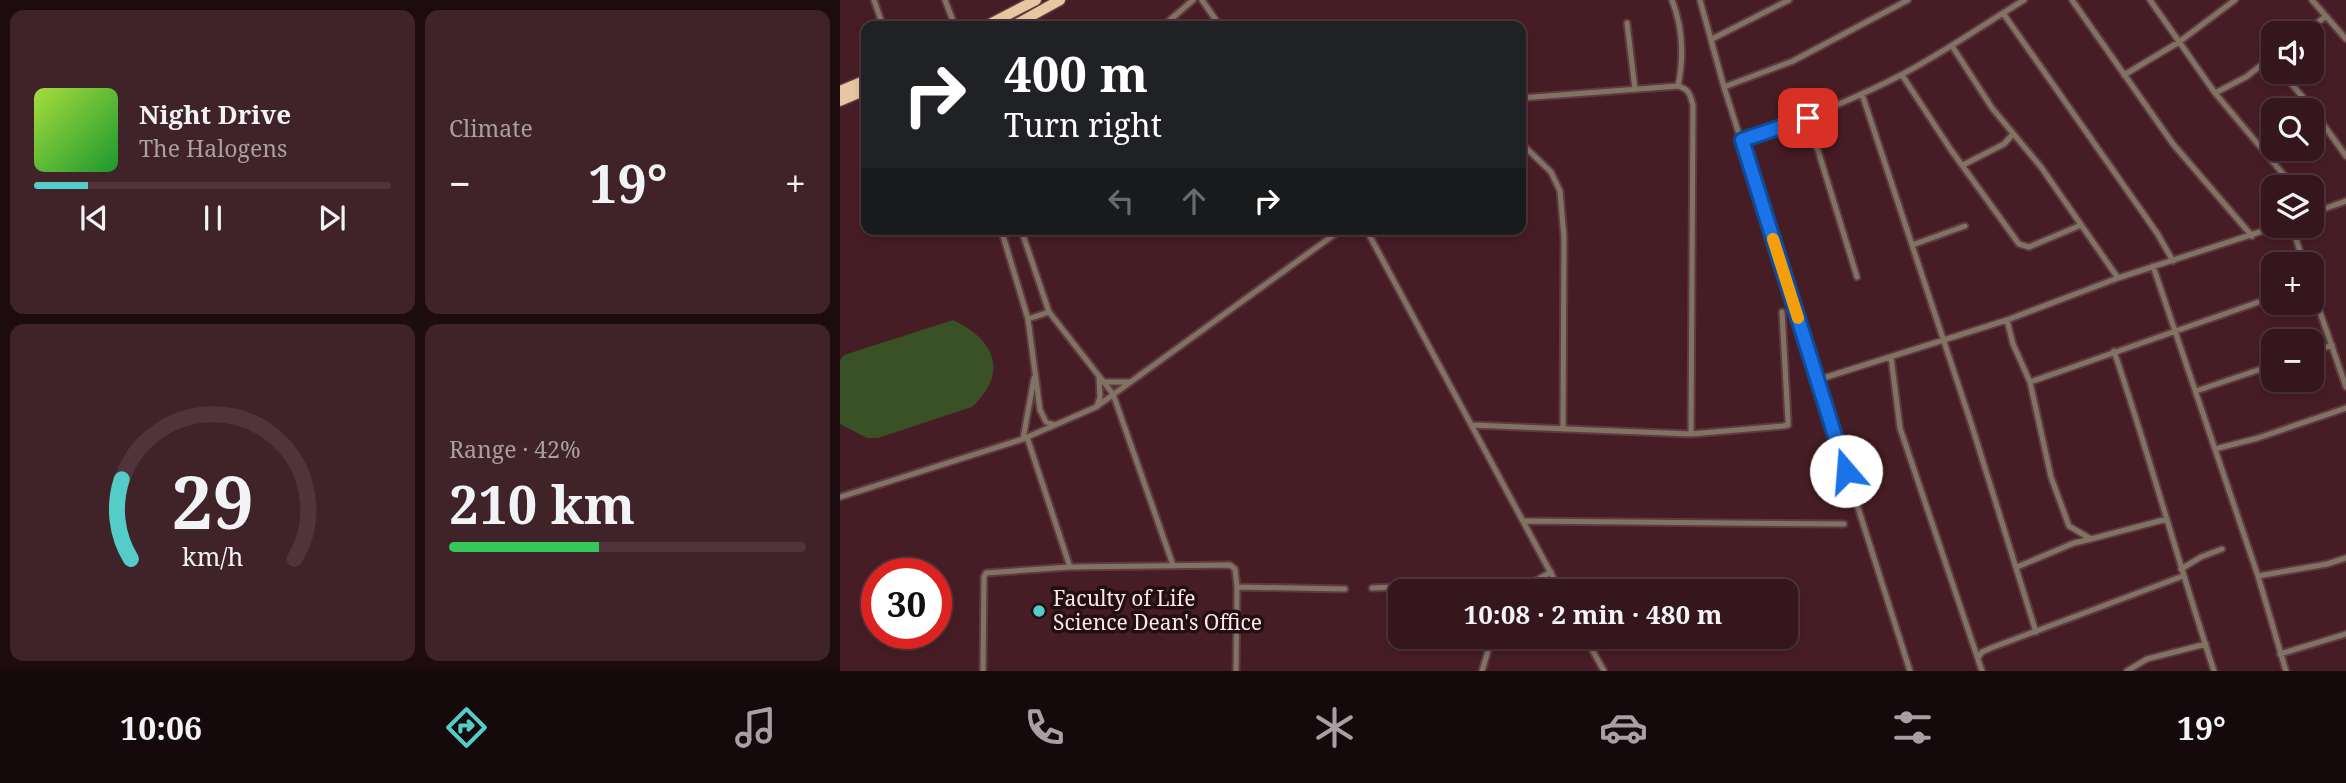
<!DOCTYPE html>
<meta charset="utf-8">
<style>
:root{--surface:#35161c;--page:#402329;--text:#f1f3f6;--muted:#aa9fa3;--line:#4f353b;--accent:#54cdc8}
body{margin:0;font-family:"Noto Serif",serif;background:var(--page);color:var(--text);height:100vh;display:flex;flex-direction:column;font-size:26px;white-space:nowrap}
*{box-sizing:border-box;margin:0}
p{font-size:23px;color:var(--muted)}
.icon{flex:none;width:38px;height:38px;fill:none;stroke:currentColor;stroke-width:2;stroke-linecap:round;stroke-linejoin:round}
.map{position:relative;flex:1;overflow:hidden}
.details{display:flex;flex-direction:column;gap:10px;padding:10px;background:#1d0c0f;width:840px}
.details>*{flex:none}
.top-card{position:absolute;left:21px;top:21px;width:665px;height:214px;border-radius:14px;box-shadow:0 4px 10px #0003,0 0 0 2px var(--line);background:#202124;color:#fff;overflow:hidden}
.buttons{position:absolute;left:1421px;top:21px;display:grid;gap:14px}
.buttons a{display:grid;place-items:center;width:63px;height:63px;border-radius:14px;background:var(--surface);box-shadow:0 4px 10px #0003,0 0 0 2px var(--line);font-size:35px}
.speed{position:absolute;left:21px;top:558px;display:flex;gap:14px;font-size:35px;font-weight:700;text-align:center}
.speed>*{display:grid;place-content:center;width:91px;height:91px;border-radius:50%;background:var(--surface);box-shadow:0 4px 10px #0003,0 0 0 2px var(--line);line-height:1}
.speed .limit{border:10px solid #d22;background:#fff;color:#111}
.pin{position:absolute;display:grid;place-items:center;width:60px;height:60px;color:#fff;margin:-30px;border-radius:14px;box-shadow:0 4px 10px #0006}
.me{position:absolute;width:77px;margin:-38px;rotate:342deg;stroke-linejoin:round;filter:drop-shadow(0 0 5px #0008)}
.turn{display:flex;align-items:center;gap:24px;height:147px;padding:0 28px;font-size:32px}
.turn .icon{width:91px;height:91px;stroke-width:2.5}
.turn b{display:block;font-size:49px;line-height:60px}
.lanes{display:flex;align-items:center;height:66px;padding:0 28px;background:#0003;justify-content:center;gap:35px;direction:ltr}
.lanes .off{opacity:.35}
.big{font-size:52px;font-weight:700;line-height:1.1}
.details .card{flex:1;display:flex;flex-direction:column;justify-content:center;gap:10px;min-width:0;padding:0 24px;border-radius:14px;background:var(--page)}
.details .dial{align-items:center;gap:0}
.dial svg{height:182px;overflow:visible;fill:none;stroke:var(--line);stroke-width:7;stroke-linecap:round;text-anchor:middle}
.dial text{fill:var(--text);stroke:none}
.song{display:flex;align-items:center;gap:21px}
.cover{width:84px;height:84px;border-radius:10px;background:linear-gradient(135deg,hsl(80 70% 55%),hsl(130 70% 35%))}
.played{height:7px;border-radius:4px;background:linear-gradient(90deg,var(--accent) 15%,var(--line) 15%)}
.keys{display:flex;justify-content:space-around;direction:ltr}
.heat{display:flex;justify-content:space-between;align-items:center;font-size:38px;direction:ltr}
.charge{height:10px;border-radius:5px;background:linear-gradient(90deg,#34c759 42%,var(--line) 0)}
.details .tiles{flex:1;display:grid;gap:10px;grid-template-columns:repeat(2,1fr)}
.trip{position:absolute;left:548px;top:579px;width:410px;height:70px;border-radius:14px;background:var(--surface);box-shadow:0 4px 10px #0003,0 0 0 2px var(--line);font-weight:700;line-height:70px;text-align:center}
.tab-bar{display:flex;height:112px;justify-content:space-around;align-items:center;background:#15090b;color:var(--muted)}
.tab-bar .icon{width:49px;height:49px}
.tab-bar .selected{color:var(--accent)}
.tab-bar b{font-size:32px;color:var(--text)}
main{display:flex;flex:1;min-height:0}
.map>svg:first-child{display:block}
.green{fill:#3a5025}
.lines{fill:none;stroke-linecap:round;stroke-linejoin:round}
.minor-casing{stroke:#613941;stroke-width:9}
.trunk-casing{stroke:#613941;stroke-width:13}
.minor{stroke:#817363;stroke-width:5}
.trunk{stroke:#e6c7a2;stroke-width:10}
.route-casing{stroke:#114b97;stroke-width:18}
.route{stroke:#1a73e8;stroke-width:12}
.slow{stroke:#f59e0b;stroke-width:12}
.poi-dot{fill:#54cdc8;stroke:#220f11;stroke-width:2.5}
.labels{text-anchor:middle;stroke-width:7;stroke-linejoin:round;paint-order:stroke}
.poi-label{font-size:21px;fill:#ffe8ea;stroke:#220f11;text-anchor:start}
</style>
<main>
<section class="details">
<div class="tiles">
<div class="card">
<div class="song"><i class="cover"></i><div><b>Night Drive</b><p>The Halogens</p></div></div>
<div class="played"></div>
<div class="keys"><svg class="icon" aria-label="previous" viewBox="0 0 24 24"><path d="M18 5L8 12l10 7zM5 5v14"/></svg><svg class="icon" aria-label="pause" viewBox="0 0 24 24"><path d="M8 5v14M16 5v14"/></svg><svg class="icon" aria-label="next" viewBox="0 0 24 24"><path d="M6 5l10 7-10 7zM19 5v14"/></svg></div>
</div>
<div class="card"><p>Climate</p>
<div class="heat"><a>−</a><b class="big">19°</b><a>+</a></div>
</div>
<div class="card dial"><svg viewBox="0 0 100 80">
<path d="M14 69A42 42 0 1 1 86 69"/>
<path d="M14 69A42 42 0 0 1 10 34" stroke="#54cdc8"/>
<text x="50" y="56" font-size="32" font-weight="700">29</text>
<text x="50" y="72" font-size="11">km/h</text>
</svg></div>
<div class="card"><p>Range · 42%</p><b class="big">210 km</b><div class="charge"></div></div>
</div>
</section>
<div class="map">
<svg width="1506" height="671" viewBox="0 0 1506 671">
<rect width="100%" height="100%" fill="#471d25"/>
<path class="green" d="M113,320C155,340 169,372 132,407L38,438H27L2,425L0,423V360L4,355Z"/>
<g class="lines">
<defs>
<path id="minor" d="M34,0L43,26
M105,0L115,26
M362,0L380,26
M832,0C843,28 844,57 838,86
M860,0L884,87L1070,671
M1232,0L1333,144L1412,236
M1310,0L1375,93L1454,187
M1472,0L1506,39
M1163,13L1317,233L1333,261
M787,23L795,89
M323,26L353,0
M1464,33L1486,16
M872,39L949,0
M1112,46L1152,108L1201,167L1278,278
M1441,72L1468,103L1506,156
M1062,75L1111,150L1179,244L1189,247L1241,225
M1284,75L1339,42L1395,0
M884,87L953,61L1068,0
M1375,93L1406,77L1433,56
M1022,94L1131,423L1196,632
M681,98L838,86C849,89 850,94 853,105L851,434
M968,118L1017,277
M902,140C957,122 1009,102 1061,75C1103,53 1143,25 1184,0
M681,143L711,172L720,191L724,237L723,428
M1123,165L1164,144L1173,134
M1472,213L1506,201
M1452,226L1464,264
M161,229L188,319L200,410L206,422L215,425
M181,229L209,312L273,394L333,565
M526,229L721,592
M1072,245L1125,226
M1313,266L1418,576L1446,671
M1472,289L1506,387
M188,319L209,312
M1167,320L1173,344L1190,382L1211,477L1229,526L1251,539L1327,519
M1274,351C1310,457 1339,565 1374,671
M1472,352L1492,345
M1051,357L1060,428L1142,671
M977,380L1167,320L1278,278L1438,226
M263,382H291
M1190,382L1433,297
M1356,391L1433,365
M257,406L260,397L259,378
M631,425L851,434L943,426L948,425V420L942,312
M187,437L230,567
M183,439L194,378
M1375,449L1418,438L1506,408
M0,497L183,439L256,407L502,229
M685,521L1004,524
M1177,567L1234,543L1251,539
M1341,569L1361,557L1382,549
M1418,576L1487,564L1506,558
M397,587L505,589
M532,588L695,581L711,572
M745,637L764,671
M1440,654L1506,634
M1138,658L1142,652L1151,648L1343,576
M143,671L144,577L146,573L230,567L390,565L395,569L397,587L396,671
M642,671L648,651V637
M1287,671L1307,659L1366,644"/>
<path id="trunk" d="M146,26L196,0
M173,26L220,0
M0,91L26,80
M0,101L26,90"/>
</defs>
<use href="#minor" class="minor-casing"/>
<use href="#trunk" class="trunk-casing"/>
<use href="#minor" class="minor"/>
<use href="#trunk" class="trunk"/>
</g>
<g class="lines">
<defs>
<path id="route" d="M968,118L902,140L1006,471"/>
</defs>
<use href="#route" class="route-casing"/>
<use href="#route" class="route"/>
<path class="slow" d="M933,239L958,318"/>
</g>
<circle class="poi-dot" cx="199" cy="611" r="7"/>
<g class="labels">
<g class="poi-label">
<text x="213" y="606">Faculty of Life<tspan x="213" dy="24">Science Dean's Office</tspan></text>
</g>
</g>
</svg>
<div class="buttons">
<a><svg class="icon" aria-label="sound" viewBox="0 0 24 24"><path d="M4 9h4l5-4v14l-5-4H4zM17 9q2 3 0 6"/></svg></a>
<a><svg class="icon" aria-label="search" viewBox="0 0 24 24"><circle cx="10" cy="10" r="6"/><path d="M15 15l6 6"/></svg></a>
<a><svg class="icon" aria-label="layers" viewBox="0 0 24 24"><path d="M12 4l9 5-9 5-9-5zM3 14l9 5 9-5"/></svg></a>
<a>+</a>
<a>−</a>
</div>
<div class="speed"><div class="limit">30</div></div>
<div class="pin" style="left:968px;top:118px;background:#d93025"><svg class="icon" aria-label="arrive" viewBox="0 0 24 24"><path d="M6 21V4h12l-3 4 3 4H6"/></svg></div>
<svg class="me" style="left:1006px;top:471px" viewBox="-20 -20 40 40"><circle r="19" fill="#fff"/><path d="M0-13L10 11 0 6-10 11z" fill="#1a73e8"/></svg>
<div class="trip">10:08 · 2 min · 480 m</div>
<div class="top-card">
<div class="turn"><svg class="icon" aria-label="right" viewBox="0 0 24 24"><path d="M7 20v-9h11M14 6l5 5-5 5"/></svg><div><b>400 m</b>Turn right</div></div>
<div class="lanes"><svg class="icon off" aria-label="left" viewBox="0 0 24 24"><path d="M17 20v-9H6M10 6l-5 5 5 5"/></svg><svg class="icon off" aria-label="ahead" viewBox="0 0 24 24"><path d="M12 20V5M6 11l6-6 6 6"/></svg><svg class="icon" aria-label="right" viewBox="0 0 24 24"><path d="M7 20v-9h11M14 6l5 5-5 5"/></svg></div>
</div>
</div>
</main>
<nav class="tab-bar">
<b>10:06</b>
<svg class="icon selected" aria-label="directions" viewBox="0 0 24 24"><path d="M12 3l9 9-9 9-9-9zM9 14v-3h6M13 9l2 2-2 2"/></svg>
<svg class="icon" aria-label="music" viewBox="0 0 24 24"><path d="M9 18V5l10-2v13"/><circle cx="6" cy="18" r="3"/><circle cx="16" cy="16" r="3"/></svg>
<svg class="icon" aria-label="phone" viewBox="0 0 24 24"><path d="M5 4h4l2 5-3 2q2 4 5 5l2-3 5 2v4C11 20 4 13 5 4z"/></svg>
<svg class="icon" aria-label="climate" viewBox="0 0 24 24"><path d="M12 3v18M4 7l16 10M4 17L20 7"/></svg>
<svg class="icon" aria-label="car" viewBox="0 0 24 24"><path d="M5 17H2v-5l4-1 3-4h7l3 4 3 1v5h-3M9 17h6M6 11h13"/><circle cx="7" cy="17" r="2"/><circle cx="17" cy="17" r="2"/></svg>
<svg class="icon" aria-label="filters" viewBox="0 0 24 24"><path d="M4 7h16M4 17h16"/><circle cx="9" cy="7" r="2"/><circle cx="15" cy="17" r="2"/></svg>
<b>19°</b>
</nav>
